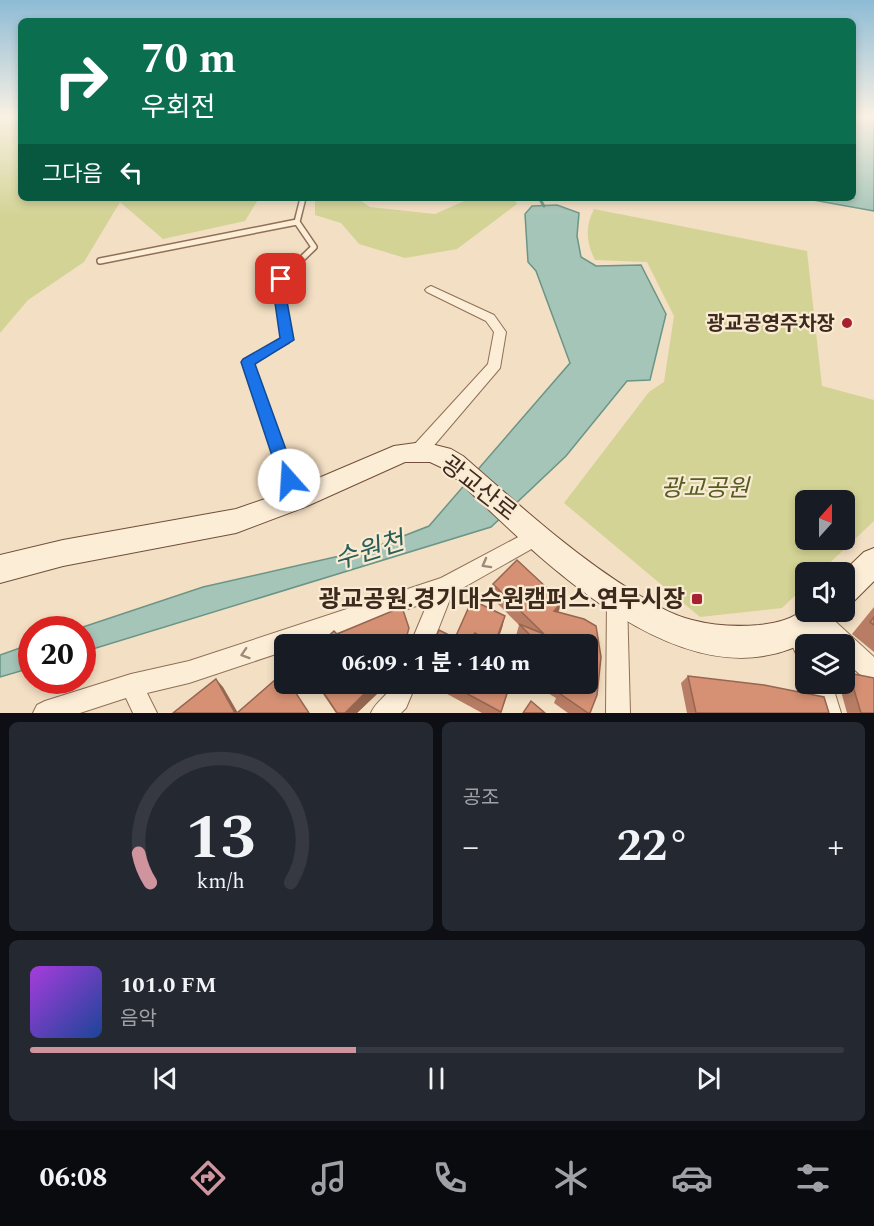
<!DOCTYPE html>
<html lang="ko">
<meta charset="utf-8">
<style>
:root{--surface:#171b24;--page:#242831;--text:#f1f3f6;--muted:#9ea1a6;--line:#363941;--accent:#cf949d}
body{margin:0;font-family:Spectral,"Noto Sans KR",serif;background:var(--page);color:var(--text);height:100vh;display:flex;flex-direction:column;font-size:22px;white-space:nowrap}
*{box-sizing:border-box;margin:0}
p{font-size:20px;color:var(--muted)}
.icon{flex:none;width:33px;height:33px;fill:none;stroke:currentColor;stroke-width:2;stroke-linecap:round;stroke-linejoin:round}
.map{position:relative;height:713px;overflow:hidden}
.side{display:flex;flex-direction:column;gap:9px;padding:9px;background:#0d0f14;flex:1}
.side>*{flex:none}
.top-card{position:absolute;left:18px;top:18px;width:838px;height:183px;border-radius:9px;box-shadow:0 3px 9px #0003;background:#0b6e4f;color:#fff;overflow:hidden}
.needle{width:39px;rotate:21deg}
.tools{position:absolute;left:795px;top:490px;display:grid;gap:12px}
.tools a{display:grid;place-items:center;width:60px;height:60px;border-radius:9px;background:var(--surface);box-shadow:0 3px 9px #0003;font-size:30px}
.speed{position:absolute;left:18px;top:616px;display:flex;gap:12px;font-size:30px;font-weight:700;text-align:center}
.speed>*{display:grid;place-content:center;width:78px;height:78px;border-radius:50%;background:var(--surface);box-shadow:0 3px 9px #0003;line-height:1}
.speed .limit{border:9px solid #d22;background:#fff;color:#111}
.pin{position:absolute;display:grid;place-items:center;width:51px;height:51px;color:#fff;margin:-26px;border-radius:12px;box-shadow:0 3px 9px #0006}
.me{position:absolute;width:66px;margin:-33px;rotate:341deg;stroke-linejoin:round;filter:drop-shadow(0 0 4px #0008)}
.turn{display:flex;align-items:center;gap:21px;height:126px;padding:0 24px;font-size:27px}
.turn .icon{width:78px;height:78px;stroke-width:2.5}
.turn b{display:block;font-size:42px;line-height:51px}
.then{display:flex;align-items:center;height:57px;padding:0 24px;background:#0003;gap:12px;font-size:22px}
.big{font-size:45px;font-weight:700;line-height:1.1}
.side .tile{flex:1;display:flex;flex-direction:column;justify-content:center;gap:9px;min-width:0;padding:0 21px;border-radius:9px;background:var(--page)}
.side .dial{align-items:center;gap:0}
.dial svg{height:156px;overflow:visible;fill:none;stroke:var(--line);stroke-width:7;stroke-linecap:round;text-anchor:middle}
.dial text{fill:var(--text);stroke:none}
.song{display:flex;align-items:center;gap:18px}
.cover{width:72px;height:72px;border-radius:9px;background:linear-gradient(135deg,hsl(280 70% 55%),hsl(220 70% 35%))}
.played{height:6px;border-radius:3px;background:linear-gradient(90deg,var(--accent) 40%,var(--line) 40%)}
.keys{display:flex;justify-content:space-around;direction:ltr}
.heat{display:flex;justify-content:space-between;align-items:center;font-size:33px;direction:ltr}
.side .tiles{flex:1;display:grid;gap:9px;grid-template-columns:1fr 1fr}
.tile:last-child{grid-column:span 2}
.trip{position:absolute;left:274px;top:634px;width:324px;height:60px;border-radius:9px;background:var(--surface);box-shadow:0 3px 9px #0003;font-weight:700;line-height:60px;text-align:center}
.tab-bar{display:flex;height:96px;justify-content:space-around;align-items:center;background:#090b0e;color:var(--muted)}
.tab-bar .icon{width:42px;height:42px}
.tab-bar .active{color:var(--accent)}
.tab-bar b{font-size:27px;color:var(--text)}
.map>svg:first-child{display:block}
.green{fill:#d3d395;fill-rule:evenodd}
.water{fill:#a5c5b8;stroke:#6b9586;stroke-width:1.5}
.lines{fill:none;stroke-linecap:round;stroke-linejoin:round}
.stream{stroke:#6b9586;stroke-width:3}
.lane-far2-casing{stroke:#906f57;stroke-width:8}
.lane-far1-casing{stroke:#906f57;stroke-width:9}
.lane-casing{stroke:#906f57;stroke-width:11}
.street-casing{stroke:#906f57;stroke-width:2}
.secondary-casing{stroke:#724f3a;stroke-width:2}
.lane-far2{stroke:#fcedd7;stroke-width:5}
.lane-far1{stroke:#fcedd7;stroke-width:6}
.lane{stroke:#fcedd7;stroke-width:8}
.street{fill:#fcedd7;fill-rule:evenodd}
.secondary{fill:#fcedd7;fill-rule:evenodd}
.wall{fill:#b87d64}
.shaded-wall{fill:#966651}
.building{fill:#d69174;stroke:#966651;stroke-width:1.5}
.oneway{stroke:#9d8b7a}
.route{fill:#1a73e8;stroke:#114b97;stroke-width:1.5}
.poi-dot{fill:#a62030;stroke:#f9ead3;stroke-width:2}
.labels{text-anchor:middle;stroke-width:4.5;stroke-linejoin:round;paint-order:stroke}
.poi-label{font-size:20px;font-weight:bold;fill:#3e291d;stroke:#f9ead3;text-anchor:end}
.near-street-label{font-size:24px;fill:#3e291d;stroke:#f9ead3}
.near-park-label{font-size:24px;font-style:italic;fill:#555d21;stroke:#f9ead3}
.near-poi-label{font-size:24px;font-weight:bold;fill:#3e291d;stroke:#f9ead3;text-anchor:end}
.near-water-label{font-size:26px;font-style:italic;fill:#2a5f56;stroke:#f9ead3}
</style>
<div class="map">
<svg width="874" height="713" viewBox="0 0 874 713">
<rect width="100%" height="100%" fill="#f3dfc3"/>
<path class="green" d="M0,116H21V198H259L245,221L163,239L120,202L84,262L28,300L0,333Z
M317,198H357L370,207L435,214L471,198H514L517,204L457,249L405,258L359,244L341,223L315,215V199Z
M594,209L807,251L822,386L874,400V521L819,573H806L805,586L782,608L700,617L564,503L649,392L664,382L674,316L647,262L595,260C586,242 585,227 594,209ZM806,501H844V540H806Z"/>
<path class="water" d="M854,116H874V211L802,198H854Z
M557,205L579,213L577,236L581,257L596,266L641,265L666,314L650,380L627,381L566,456L491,527L83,652L82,630H74L203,587L370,549L429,526L570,363L536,271L528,262L525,214L532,206Z
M31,644V668L0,677V655Z"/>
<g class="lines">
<path class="stream" d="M539,198L544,206"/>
<defs>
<path id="lane-far2" d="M100,261L297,222
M285,275L314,247L297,222L303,198"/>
<path id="lane-far1" d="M257,388L248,362L287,340L280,296L281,279L287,273"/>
<path id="lane" d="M256,386L295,497"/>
<path id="street" d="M431,286L494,315L506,332L500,368L425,456L419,458L413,456L411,451L413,446L488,364L494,332L486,321L427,292L425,290L427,288Z
M537,527L544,530L546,536L544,542L452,594L432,645H410L428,602L302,645H285V651L189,683L147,693L157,713H133L126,698L80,713H33L37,705L45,701L131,674L189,661L441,578Z
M617,590L624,593L627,600L630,713H606L607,600L610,593Z
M810,612H825L874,657V683L866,680L844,660V645H829L810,626L807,619Z
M797,621L804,625L815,645H806V661L798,658L786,632L790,625Z
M393,684H416L406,708L401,713H371C376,701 388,696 393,684Z
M810,684H832L841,713H817Z"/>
<path id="secondary" d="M423,442L451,449L463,456C518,504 572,554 634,592C652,603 671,615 692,620C715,626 736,627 759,625C777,623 791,620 806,608V612H839C830,633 810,641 790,649C667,696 527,545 447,470L430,462H405L305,507L236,533L63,566L0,583V555L63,540L236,509L288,491L394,446Z
M874,548V581L854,601L844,605V573H842L864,552Z"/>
</defs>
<use href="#lane-far2" class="lane-far2-casing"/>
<use href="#lane-far1" class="lane-far1-casing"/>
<use href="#lane" class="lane-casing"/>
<use href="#street" class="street-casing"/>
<use href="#secondary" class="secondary-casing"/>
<use href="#lane-far2" class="lane-far2"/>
<use href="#lane-far1" class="lane-far1"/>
<use href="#lane" class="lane"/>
<use href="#street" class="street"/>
<use href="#secondary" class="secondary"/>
</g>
<path class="wall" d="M517,560L562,602L558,613L584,619L596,626L601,657L597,695L590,713H568L554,703L556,698L543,690L545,684H588V645H525L516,636L519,625L491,597L493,584Z
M874,607V652L852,634Z
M505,616L502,628L496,645H474L455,638Z
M849,673L874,713H847L839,684H844V675Z
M688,676L829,713H687L681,683Z
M316,684H374L377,694L357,713H336Z
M429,684H511L501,713H482Z"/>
<path class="shaded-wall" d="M562,602L557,615L554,611Z
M505,616L502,628L496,645H494Z
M475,633L473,645H467L468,641Z
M216,679L223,687L238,713H235Z
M374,684L377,694L357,713H345Z"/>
<path class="building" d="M517,560L562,602L554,611L584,619L596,626L601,657L597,695L590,713H588L559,693L561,688L555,684H588V645H540L519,624L544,634L493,584Z
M472,600L505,616L494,645L475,633L468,641L472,645H432L439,630L455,638Z
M402,607L409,628L407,635L412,637L415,644L412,645H318L334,631L337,634Z
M874,617V625L870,622Z
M283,673L285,676V684H290L309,713H237Z
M849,673L874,678V713H861Z
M688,676L764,685L824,697L829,713H696Z
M216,679L235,713H173Z
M318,684H374L345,713H337Z
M449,684H510L501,712Z
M531,701L545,713H523Z"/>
<defs><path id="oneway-chevron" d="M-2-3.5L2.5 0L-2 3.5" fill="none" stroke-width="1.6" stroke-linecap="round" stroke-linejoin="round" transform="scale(1.5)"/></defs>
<g class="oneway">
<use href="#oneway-chevron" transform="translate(486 564) rotate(151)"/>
<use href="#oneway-chevron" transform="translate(245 654) rotate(162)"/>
</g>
<linearGradient id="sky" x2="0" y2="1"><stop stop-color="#8dbbd5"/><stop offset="0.54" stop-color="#faf1e4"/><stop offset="1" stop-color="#faf1e4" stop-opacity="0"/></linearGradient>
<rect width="874" height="216" fill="url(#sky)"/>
<path class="route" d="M281,276L287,279L286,296L294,340L255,364L297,480L295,485L289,487L283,485L280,480L241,362L243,359L280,338L274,296L276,279Z"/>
<g class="poi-dot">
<circle cx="847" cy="323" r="6"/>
<rect x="691" y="593" width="12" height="12" rx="3"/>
</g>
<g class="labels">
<g class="poi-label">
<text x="835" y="330">광교공영주차장</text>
</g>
<g class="near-street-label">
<text transform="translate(479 488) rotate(38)" y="8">광교산로</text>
</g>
<g class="near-park-label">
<text x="705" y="496">광교공원</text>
</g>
<g class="near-poi-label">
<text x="685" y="607">광교공원.경기대수원캠퍼스.연무시장</text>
</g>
<g class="near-water-label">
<text transform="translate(369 550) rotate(-17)" y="9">수원천</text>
</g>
</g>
</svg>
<div class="tools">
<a><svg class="needle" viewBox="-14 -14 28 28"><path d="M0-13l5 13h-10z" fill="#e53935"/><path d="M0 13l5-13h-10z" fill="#9ea1a6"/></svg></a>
<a><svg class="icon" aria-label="sound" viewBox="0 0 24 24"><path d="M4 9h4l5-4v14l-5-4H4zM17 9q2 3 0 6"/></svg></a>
<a><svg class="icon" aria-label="layers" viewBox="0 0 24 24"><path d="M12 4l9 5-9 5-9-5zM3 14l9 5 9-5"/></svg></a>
</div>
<div class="speed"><div class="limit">20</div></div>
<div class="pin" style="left:281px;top:279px;background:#d93025"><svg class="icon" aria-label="arrive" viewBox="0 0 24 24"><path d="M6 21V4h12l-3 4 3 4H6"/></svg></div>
<svg class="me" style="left:289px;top:480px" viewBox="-20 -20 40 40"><circle r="19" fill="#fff"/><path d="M0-13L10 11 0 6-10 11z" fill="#1a73e8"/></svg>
<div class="trip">06:09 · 1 분 · 140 m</div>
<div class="top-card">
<div class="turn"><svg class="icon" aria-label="right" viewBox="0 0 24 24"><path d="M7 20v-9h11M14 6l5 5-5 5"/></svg><div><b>70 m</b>우회전</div></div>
<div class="then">그다음<svg class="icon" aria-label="left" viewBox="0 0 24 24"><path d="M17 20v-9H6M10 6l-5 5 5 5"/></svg></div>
</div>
</div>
<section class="side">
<div class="tiles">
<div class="tile dial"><svg viewBox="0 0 100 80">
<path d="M14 69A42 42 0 1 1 86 69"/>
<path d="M14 69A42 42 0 0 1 8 54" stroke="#cf949d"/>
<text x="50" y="56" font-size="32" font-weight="700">13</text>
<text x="50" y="72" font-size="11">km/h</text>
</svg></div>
<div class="tile"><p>공조</p>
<div class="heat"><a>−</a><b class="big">22°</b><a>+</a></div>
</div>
<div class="tile">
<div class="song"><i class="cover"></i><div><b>101.0 FM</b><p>음악</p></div></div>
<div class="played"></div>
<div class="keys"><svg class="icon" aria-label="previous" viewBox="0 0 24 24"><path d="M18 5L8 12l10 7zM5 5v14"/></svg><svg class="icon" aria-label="pause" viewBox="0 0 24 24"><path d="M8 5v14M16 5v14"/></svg><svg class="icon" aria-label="next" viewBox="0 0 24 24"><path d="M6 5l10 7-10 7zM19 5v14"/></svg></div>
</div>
</div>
</section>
<nav class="tab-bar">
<b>06:08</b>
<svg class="icon active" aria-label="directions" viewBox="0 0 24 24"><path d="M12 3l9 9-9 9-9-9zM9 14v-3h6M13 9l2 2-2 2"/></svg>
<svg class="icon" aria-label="music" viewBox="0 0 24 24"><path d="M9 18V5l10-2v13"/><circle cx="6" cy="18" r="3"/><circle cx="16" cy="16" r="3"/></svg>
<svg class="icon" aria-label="phone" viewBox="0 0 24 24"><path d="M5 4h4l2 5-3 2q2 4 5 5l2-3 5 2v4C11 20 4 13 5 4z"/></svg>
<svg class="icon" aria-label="climate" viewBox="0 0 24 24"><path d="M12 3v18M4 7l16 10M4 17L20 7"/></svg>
<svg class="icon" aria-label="car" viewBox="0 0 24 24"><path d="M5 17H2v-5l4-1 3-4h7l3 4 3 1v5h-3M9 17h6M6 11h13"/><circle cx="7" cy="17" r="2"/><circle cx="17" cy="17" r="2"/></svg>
<svg class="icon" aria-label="filters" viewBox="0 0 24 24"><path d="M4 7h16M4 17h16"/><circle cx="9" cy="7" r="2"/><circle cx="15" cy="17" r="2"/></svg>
</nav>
